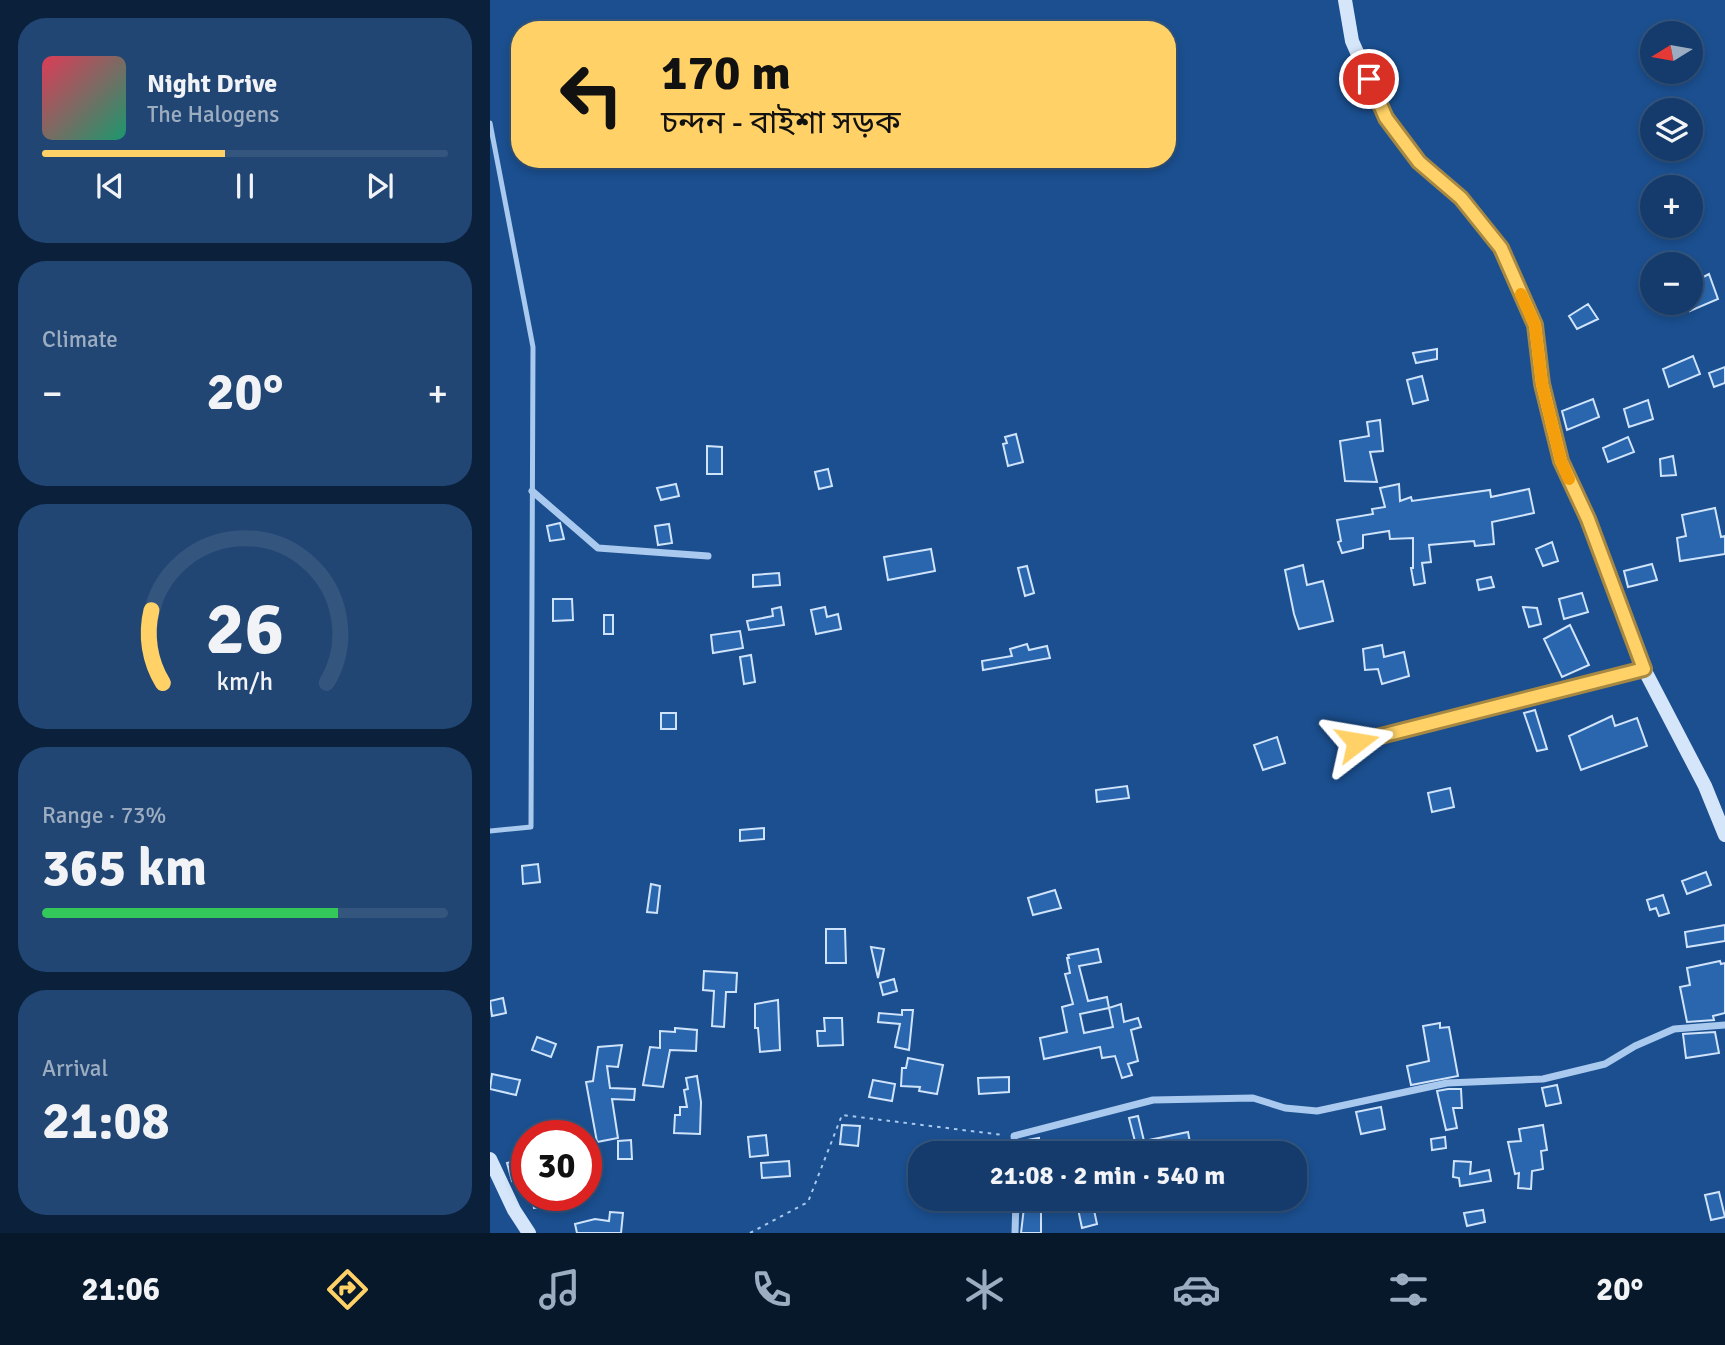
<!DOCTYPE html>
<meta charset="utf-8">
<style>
:root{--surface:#143b6b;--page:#214673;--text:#f1f3f6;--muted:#9dadc1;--line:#33557e;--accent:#ffd166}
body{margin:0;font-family:Signika,"Noto Sans Bengali",sans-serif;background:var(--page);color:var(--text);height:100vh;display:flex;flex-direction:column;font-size:26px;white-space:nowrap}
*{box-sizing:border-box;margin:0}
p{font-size:23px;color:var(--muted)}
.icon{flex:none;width:38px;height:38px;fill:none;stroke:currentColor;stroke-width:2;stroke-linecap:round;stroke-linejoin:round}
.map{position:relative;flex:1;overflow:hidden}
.details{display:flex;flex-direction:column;gap:18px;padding:18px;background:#0b203b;width:490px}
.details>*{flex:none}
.guide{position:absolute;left:21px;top:21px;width:665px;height:147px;border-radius:28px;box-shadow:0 4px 10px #0003,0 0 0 2px var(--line);background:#ffd166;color:#111;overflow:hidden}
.needle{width:46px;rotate:259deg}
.buttons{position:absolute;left:1150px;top:21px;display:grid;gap:14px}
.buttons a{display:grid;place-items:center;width:63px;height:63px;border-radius:50%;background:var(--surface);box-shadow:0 4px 10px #0003,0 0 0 2px var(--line);font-size:35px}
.speed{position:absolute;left:21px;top:1120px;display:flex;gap:14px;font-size:35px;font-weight:700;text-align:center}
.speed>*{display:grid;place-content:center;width:91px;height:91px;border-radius:50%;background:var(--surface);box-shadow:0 4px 10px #0003,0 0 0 2px var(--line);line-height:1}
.speed .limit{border:10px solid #d22;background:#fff;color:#111}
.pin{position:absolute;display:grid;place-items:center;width:60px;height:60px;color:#fff;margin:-30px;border:4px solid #fff;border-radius:50%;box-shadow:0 2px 7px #0007}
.me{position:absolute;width:77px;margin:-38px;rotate:76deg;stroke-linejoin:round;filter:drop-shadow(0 0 5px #0008)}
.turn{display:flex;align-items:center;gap:24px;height:147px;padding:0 35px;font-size:32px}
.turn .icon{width:91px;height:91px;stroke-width:2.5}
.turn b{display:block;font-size:49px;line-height:60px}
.big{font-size:52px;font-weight:700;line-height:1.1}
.details .tile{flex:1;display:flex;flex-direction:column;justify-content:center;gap:10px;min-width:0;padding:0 24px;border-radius:28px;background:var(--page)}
.details .dial{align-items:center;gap:0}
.dial svg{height:182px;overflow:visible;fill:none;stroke:var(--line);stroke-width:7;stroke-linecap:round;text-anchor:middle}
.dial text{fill:var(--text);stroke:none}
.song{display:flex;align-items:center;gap:21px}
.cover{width:84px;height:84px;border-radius:10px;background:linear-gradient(135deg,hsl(350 70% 55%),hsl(160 70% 35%))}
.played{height:7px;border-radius:4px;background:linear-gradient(90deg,var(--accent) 45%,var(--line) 45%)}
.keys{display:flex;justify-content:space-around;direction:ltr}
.heat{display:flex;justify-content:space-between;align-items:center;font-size:38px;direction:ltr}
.charge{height:10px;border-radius:5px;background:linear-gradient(90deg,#34c759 73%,var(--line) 0)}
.trip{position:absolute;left:418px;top:1141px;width:399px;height:70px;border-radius:28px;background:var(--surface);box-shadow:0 4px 10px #0003,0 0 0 2px var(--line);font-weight:700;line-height:70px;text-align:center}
.tab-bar{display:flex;height:112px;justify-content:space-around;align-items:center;background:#08182b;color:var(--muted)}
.tab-bar .icon{width:49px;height:49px}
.tab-bar .on{color:var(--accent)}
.tab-bar b{font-size:32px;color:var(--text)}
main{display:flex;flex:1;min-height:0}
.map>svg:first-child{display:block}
.building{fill:#2a66ad;stroke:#cfe3fa;stroke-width:2;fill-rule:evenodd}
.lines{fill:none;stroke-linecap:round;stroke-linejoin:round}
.path{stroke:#a9c9ee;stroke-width:2;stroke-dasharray:3.5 5;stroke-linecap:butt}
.service{stroke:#a9c9ee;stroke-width:5}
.minor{stroke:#a9c9ee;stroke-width:7}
.secondary{stroke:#d6e6fa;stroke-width:14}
.route-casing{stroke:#a68842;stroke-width:18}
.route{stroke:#ffd166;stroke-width:12}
.slow{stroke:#f59e0b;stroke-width:12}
</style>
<main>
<section class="details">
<div class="tile">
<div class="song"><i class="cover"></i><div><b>Night Drive</b><p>The Halogens</p></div></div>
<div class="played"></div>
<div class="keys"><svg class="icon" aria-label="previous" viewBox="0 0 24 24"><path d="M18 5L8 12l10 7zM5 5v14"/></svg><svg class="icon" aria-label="pause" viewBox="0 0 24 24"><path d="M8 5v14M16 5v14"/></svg><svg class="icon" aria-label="next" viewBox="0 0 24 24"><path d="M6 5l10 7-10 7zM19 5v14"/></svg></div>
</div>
<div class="tile"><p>Climate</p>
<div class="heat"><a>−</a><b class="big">20°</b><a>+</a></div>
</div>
<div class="tile dial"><svg viewBox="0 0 100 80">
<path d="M14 69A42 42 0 1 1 86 69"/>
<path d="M14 69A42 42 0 0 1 9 37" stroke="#ffd166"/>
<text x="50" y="56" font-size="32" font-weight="700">26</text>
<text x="50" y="72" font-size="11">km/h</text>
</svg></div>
<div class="tile"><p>Range · 73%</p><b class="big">365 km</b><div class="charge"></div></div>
<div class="tile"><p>Arrival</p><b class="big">21:08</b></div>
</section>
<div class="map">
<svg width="1235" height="1233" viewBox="0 0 1235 1233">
<rect width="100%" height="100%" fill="#1b4f8f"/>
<path class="building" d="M1219,274L1228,299L1200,311V284Z
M1098,304L1108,319L1087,329L1079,316Z
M947,349V359L926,363L923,353Z
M1203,356L1210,374L1179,387L1173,369Z
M1235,367V383L1224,387L1219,373Z
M932,376L938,400L923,404L917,380Z
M1103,399L1109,417L1077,430L1072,411Z
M1158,400L1163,419L1139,427L1134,409Z
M890,420L893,451L880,452L887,482L855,481L850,441L879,436L877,422Z
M526,434L533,462L518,466L513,444L517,443L515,437Z
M1138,437L1144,452L1118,462L1113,448Z
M217,446L232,447V474H217Z
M1183,456L1186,475L1171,476L1170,459Z
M338,469L342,486L329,489L325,472Z
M186,484L189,496L171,500L167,488Z
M909,484L910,501L921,497L922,501L1000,490L1001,497L1039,489L1044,513L1002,522L1004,544L985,546L984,541L939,545L941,562L932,563L935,583L924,585L921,568H923V538L900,539L899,531L873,535V548L852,553L848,542L851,541L847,520L883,514L882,509L895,507L890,488Z
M1225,508L1231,537L1235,536V554L1190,561L1187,538L1196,536L1192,515Z
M70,523L74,539L60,541L57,526Z
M179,524L182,543L168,545L165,526Z
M1062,542L1068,561L1053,566L1046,549Z
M441,549L445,571L398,580L394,557Z
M1162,564L1167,580L1138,587L1134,571Z
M813,565L817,585L833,581L843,621L809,629L804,614L795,570Z
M537,566L544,593L535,596L528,568Z
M289,573L290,585L263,587V575Z
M1001,577L1004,587L989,590L987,580Z
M1092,593L1098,612L1074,619L1069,599Z
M63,599H82L83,620L63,621Z
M291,607L294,625L259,630L257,621L283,616L282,609Z
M335,607L337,617L348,614L351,629L326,634L321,610Z
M1033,607L1047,608L1051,624L1039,627Z
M114,615H123V634H114Z
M1080,625L1099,665L1072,677L1054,639Z
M250,631L253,648L223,653L221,635Z
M537,644L539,650L557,646L560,658L493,670L492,661L522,656L520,649Z
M892,645L894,657L914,652L919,676L892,684L888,669L875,670L873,649Z
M261,655L265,682L254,684L250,657Z
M1045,710L1057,749L1047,751L1034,713Z
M171,713H186V729H171Z
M1122,716L1125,726L1147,718L1157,746L1091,770L1079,736Z
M787,737L795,763L773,770L764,745Z
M637,786L639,798L607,802L606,790Z
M960,788L964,807L942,812L938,793Z
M274,828V839L250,841V830Z
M48,864L50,882L33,884L32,866Z
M1216,872L1221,885L1197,894L1192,881Z
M161,884L170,886L167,913L157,912Z
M565,890L571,908L543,915L538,898Z
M1173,895L1179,913L1169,916L1166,908L1160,910L1157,900Z
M1235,925V941L1197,947L1195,932Z
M336,929H355L356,963H336Z
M381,947L394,949L388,978Z
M608,949L611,962L589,966L598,1001L617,997L619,1008L631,1004L634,1022L648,1018L651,1027L641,1030L648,1061L638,1064L642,1075L632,1078L625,1056L612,1058L610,1047L554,1059L550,1038L577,1032L572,1007L583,1004L575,974L580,973L577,958H579L578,955ZM619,1008L623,1027L594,1033L590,1014Z
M1230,961L1231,964L1235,963V1013L1223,1016L1224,1020L1197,1022L1190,987L1200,985L1197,968Z
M214,971L247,973L246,992H236L234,1027L222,1026L224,991L213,990Z
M404,979L407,991L393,995L390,983Z
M13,998L16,1013L2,1016L0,1001Z
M288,1000L290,1050L270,1052L268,1028H265V1004Z
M412,1010H423L419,1050L405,1047L410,1024L388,1022L389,1013L412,1015Z
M334,1018H352L353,1045L328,1046L327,1031H335Z
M950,1023V1028L959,1027L968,1076L921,1085L917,1066L939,1061L933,1026Z
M185,1028L207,1030L206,1051L180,1050L173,1087L153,1085L160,1047L170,1048V1031L185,1032Z
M1225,1032L1229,1053L1196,1058L1193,1034Z
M47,1037L66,1044L61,1057L42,1050Z
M132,1045L128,1067L117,1066L120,1088L145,1089L144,1100L122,1099L128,1138L107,1142L96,1082L103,1081L108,1047Z
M418,1058L453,1065L447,1094L429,1091L430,1087L411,1086L412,1068H416Z
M2,1074L30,1080L26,1095L0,1089Z
M207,1076L211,1102L210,1134L184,1133L185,1115H190V1107H197L194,1090L198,1089L196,1078Z
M519,1077V1092L489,1094L488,1078Z
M383,1080L405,1084L402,1101L379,1097Z
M1067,1085L1071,1103L1056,1106L1052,1088Z
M958,1089H971L972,1108H963L967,1128L956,1130L947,1091Z
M891,1107L895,1129L871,1134L866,1112Z
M648,1116L654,1141L698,1132L702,1153H648L639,1118Z
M352,1125L370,1126L368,1146L350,1144Z
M1053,1125L1057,1150L1051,1151L1053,1169L1042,1171L1041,1189L1028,1188L1029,1173L1025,1174L1018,1142L1031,1141L1029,1129Z
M276,1135L278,1155L260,1157L258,1137Z
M955,1137L956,1148L942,1150L941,1139Z
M549,1138L550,1153H532L531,1141Z
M141,1140L142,1159H128V1141Z
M37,1158V1177L22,1181L17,1163Z
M299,1161L300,1176L272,1178L271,1163Z
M964,1161L981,1162L980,1174L999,1170L1001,1181L970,1186L969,1178L963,1177Z
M1229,1192L1235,1217L1221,1220L1215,1195Z
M41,1195H84V1200L44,1208Z
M535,1199H551V1233H531Z
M602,1201L607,1224L592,1228L587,1204Z
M993,1210L995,1222L977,1226L974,1213Z
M120,1212L133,1213L131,1233H87L85,1224L105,1219L119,1221Z"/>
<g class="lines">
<path class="path" d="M260,1233L318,1202L352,1115L513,1135"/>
<path class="service" d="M0,123L43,347L41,827L0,831"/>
<path class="minor" d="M42,491L108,548L218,556
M867,742L1154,669
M526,1153L524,1136L663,1100L763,1098L795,1108L827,1111L957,1083L1053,1079L1115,1064L1145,1046L1184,1029L1235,1025
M525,1233L526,1199"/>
<path class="secondary" d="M855,0L862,41L896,118L929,162L971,198L1011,248L1045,325L1052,384L1071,462L1098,518L1154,669L1215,786L1235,835
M0,1159L24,1210L39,1233"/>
</g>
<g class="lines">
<defs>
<path id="route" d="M867,742L1154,669L1098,519L1071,461L1052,384L1045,325L1011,248L971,198L929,162L896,118L879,79"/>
</defs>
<use href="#route" class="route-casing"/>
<use href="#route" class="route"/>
<path class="slow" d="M1031,294L1045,325L1052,384L1071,461L1079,479"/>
</g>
</svg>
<div class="buttons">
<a><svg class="needle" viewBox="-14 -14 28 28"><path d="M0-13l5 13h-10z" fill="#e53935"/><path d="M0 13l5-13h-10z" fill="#9dadc1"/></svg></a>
<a><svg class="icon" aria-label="layers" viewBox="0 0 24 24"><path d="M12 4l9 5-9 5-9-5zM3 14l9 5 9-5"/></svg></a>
<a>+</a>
<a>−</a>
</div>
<div class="speed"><div class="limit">30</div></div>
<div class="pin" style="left:879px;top:79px;background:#d93025"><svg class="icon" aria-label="arrive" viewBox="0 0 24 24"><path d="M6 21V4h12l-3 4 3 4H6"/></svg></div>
<svg class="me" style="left:867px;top:742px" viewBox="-20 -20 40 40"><path d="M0-17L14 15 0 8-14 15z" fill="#ffd166" stroke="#fff" stroke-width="4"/></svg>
<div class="trip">21:08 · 2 min · 540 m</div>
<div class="guide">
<div class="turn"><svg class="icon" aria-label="left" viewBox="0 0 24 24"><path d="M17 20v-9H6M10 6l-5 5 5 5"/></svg><div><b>170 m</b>চন্দন - বাইশা সড়ক</div></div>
</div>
</div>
</main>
<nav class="tab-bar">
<b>21:06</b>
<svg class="icon on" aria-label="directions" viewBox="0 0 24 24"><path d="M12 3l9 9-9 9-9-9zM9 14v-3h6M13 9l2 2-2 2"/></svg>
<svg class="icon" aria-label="music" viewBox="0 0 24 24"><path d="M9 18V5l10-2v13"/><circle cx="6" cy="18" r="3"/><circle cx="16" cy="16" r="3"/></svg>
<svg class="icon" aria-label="phone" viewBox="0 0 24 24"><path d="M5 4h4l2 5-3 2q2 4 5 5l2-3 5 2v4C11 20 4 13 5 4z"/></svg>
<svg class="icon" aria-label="climate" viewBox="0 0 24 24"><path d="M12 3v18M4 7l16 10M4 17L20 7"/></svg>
<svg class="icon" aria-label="car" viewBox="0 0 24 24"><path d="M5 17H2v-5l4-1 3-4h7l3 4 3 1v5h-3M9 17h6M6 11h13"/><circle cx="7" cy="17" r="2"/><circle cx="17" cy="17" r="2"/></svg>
<svg class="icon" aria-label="filters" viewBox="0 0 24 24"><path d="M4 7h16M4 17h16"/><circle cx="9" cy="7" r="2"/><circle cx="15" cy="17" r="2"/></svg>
<b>20°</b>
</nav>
